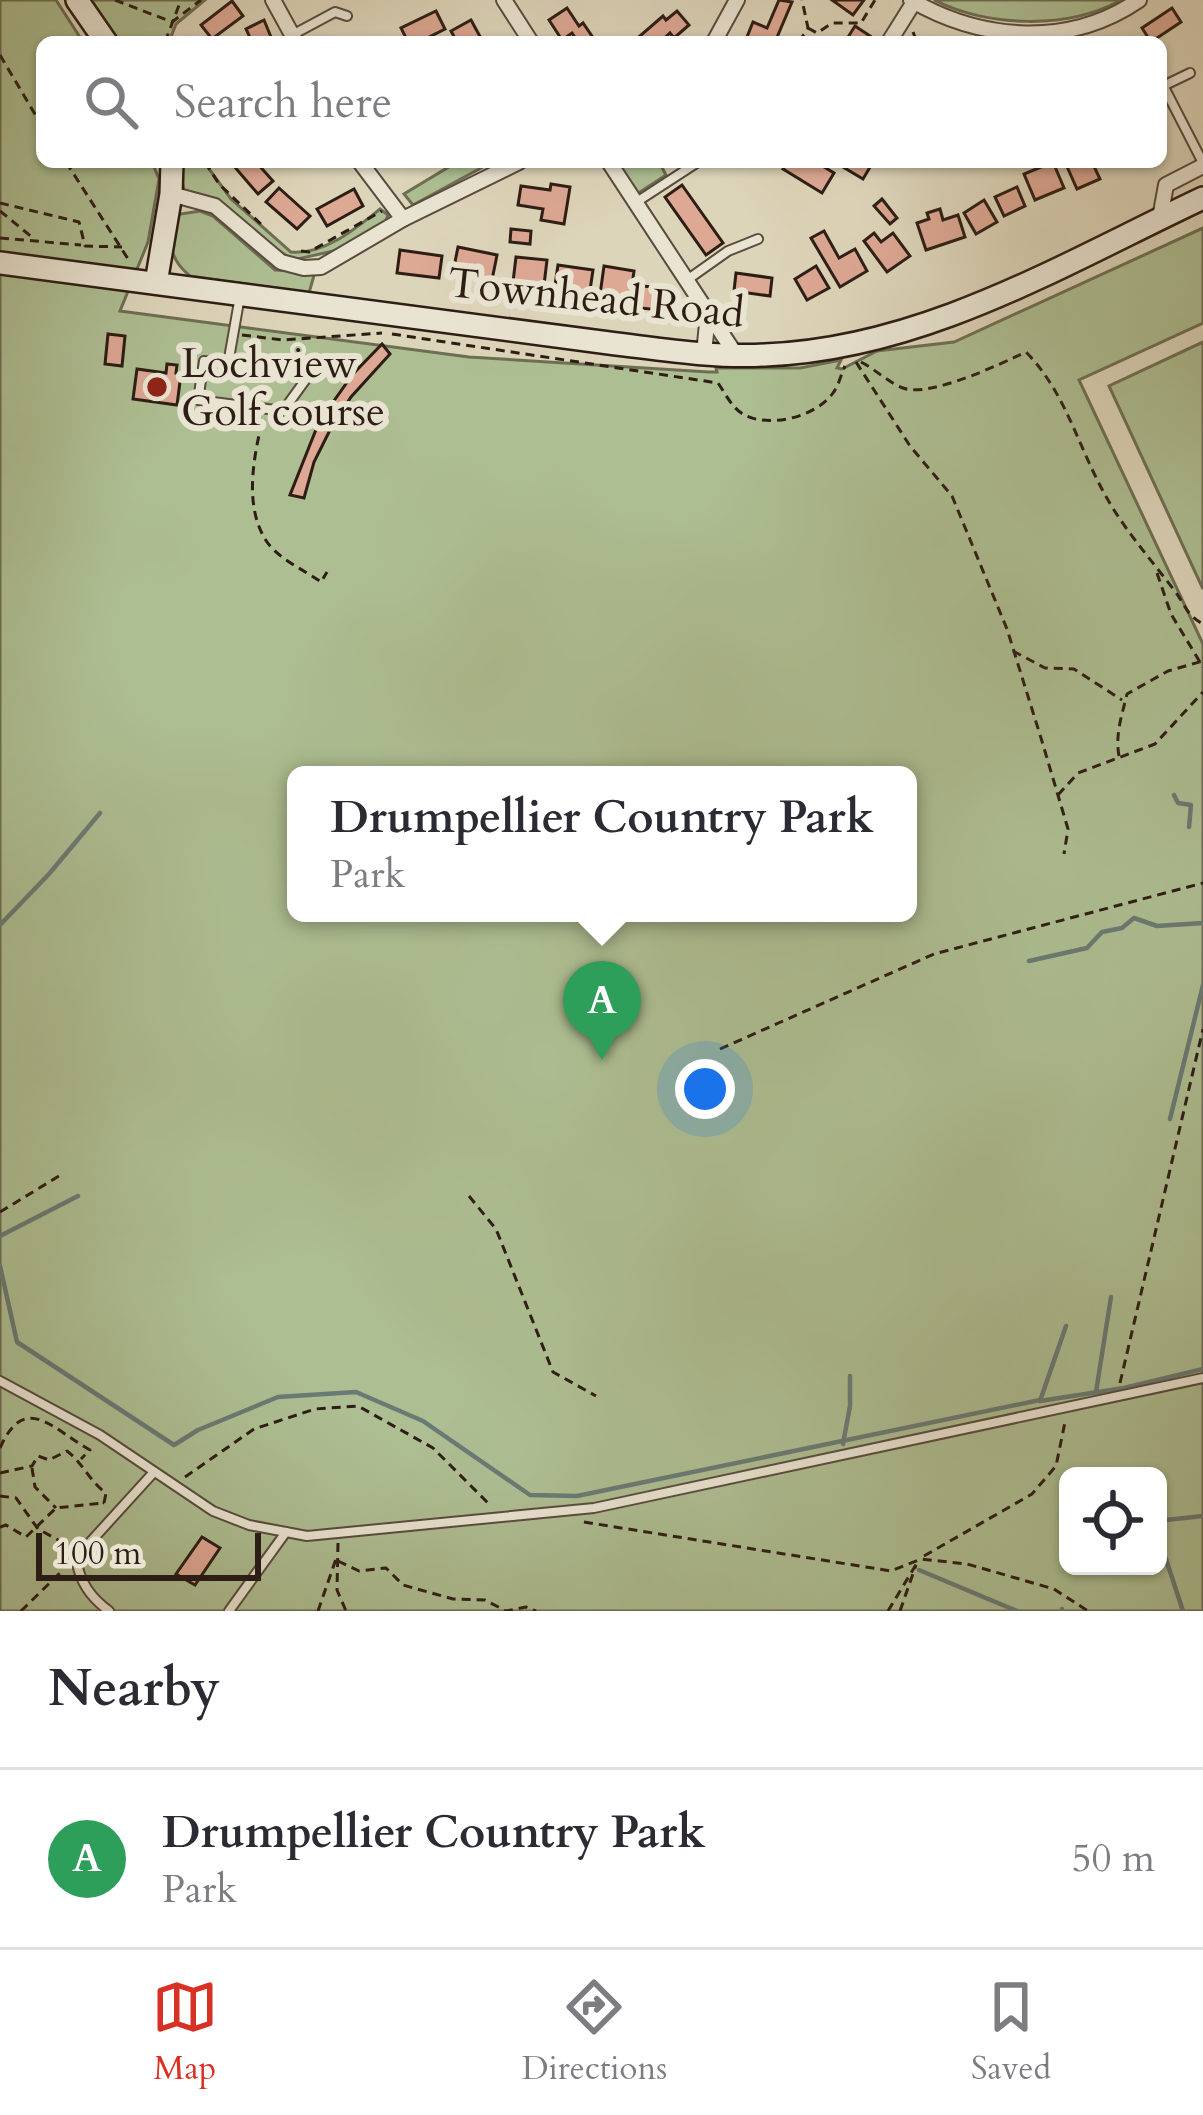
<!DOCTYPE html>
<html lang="en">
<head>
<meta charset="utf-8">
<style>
	body { margin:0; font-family:Cardo,serif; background:#f7f7f7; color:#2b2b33 }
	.controls { position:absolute; right:36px; bottom:36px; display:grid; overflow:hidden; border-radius:18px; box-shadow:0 3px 9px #0004 }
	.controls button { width:108px; height:108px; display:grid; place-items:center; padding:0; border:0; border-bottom:3px solid #e1e1e2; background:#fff; color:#2b2b33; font:60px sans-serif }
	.scale { position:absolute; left:36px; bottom:30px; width:225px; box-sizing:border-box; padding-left:12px; border:6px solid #2d1d14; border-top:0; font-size:33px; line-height:42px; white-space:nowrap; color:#2d1d14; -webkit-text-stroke:9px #e9e4d2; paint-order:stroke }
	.you { position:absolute; left:705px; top:1089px; width:42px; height:42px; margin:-30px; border:9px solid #fff; border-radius:50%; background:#1a73e8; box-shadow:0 0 0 18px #1a73e833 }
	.badge { display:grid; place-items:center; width:78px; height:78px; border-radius:50%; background:#d93025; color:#fff; font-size:39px; font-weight:700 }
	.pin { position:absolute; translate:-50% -99px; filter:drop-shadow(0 3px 6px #0008) }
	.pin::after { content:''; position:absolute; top:63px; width:42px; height:36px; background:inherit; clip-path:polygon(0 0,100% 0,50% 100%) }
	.popup { position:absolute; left:287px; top:766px; width:630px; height:156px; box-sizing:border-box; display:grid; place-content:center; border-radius:18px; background:#fff; filter:drop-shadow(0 3px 9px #0005); font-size:39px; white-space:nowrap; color:#7c7c81 }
	.popup b { font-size:45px; color:#2b2b33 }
	.popup::after { content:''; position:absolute; left:50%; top:100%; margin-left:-24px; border:24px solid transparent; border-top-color:#fff }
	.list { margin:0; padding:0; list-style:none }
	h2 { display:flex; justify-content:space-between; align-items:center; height:156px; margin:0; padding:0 48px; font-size:51px }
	h2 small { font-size:39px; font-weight:400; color:#7c7c81 }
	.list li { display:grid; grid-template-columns:78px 1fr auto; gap:36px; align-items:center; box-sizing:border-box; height:180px; padding:0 48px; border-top:3px solid #e1e1e2 }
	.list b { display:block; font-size:45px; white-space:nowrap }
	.list p { margin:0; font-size:39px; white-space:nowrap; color:#7c7c81 }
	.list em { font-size:39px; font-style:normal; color:#7c7c81 }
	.icon { flex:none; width:66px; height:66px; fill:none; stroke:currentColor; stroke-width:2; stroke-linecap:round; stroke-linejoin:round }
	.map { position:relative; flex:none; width:1203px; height:1611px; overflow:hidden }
	.search { position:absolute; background:#fff; box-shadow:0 3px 9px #0004; left:36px; right:36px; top:36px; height:132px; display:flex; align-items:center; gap:30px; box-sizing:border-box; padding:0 42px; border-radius:18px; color:#7c7c81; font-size:45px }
	.sheet { height:336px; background:#fff }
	nav { display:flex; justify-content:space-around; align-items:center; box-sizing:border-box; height:168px; border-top:3px solid #e1e1e2; background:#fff; font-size:33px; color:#7c7c81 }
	nav a { display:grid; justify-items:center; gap:6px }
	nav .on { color:#d93025 }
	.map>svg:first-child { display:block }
	.green { fill:#adbe92; stroke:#6d6e53; stroke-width:3; fill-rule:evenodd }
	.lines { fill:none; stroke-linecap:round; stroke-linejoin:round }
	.stream { stroke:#6a7a74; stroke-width:4.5 }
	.building { fill:#dda894; stroke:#2d1d14; stroke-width:3 }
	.lane-casing { stroke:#594b3e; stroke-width:12 }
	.street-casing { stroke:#594b3e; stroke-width:18 }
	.secondary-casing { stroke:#2d1d14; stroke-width:26 }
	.path { stroke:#2d1d14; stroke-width:3; stroke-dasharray:9 6; stroke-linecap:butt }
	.lane { stroke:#e9e4d2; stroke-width:8 }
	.street { stroke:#e9e4d2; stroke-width:14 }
	.secondary { stroke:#e9e4d2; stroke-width:21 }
	.poi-dot { fill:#8f2418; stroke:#e9e4d2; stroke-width:4.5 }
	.labels { text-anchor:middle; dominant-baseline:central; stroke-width:12; stroke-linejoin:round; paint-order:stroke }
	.street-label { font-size:42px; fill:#2d1d14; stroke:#e9e4d2 }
	.poi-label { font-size:42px; fill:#2d1d14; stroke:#e9e4d2; text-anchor:start }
</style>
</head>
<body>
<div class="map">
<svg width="1203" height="1611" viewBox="0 0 1203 1611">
	<rect width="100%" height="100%" fill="#ddd5ba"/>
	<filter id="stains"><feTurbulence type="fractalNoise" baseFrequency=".00167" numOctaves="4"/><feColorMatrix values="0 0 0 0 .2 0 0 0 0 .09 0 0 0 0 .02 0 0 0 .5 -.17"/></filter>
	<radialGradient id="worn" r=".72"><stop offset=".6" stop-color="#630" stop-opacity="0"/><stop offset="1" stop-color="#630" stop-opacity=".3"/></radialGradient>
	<!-- green -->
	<g class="green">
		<path d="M0 0H56L83 42H42V162H152L159 179 148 242 120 311 469 357 709 372H717L716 368H800L841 360 837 368 842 369 877 351 954 342 1203 228V323L1079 380 1203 644V1611H0ZM296 775H908V913H296ZM1068 1476H1158V1566H1068Z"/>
		<polygon points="91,0 205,0 176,24 169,42 120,42"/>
		<path d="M934 0H1121C1068 30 988 27 934 0Z"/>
		<path d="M178 162H204L231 199 291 252C325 255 356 228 380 209L388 215 385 223 338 250 293 260 184 190Z"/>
		<polygon points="457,162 492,162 413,205 404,194"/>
		<polygon points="615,162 659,162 666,175 637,194"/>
		<path d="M200 211 213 216 275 270 315 272 309 293 190 276C167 257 170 243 174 215Z"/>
		<polygon points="1203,342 1203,589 1109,386"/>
	</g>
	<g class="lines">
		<!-- stream -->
		<g class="stream">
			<polyline points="1174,795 1178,803 1191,805 1189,827"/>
			<polyline points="0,925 49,874 100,813"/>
			<polyline points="1029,961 1087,948 1102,932 1122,928 1134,918 1157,926 1203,923"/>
			<polyline points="1170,1119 1203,985"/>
			<polyline points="0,1236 78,1196"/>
			<polyline points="0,1266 17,1342 174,1445 198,1430 278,1397 356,1392 423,1421 530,1495 577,1496 1040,1400"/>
			<polyline points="1066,1326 1040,1401 1124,1388 1203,1369"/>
			<polyline points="1096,1392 1111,1297"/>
			<polyline points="843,1444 850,1406 850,1376"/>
			<polyline points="1158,1529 1166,1520 1203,1516"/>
			<polyline points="1158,1535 1183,1611"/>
			<polyline points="1116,1566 1121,1571 1132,1566"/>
			<polyline points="919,1570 1017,1611"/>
			<polyline points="1062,1609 1062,1611"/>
		</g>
	</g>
	<!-- building -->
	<g class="building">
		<polygon points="779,0 792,2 775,42 745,42 753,22 767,28"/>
		<polygon points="832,0 864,0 853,15"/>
		<polygon points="232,1 243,16 212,39 201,25"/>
		<polygon points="567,8 579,26 583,23 596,42 578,42 572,33 562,40 549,20"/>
		<polygon points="1172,8 1181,22 1151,42 1142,28"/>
		<polygon points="436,11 445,29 419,42 408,42 401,28"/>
		<polygon points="677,11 689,25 674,38 670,33 660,42 633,42 663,16 666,20"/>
		<polygon points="264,20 273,42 252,42 246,29"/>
		<polygon points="471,20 483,42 457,42 451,31"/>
		<polygon points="855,26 870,36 866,42 845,42"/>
		<polygon points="237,162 256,162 273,181 258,194 233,165"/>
		<polygon points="787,162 816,162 834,173 822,193 783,169"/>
		<polygon points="846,162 873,162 863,179 843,167"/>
		<polygon points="1053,162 1064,188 1035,200 1024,174"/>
		<polygon points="1065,162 1092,162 1100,179 1077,189"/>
		<polygon points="551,184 570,187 564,224 541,220 543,209 518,205 521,186 550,190"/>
		<polygon points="682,185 723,243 706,255 665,197"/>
		<polygon points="1017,187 1025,206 1004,216 995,197"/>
		<polygon points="279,188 310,216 297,229 266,202"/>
		<polygon points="354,189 363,206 327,226 317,209"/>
		<polygon points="882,199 897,218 890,224 874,206"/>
		<polygon points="984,200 997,222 976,234 964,213"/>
		<polygon points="940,209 943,220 958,215 965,237 926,250 917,223 929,219 927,213"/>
		<polygon points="511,229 531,231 530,244 510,242"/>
		<polygon points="824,231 839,258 855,249 867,271 840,287 811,238"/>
		<polygon points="874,233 881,242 893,233 910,256 887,272 864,241"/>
		<polygon points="458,247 497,255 492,280 453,272"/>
		<polygon points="400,250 442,256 439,278 397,273"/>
		<polygon points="516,257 547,260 544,285 513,282"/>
		<polygon points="558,265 593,270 589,297 554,292"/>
		<polygon points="604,266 634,271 629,306 599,302"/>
		<polygon points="816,266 829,288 807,300 795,279"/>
		<polygon points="736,273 772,278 770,296 734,291"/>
		<polygon points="643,286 672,289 670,311 640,308"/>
		<polygon points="108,334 125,336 122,366 105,364"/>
		<polygon points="382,344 390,354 351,397 331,428 314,462 304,498 290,495 319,422 353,374"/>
		<polygon points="167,364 177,365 176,373 181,374 177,405 133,399 137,369 166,373"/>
		<polygon points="202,1537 220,1548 195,1585 176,1574"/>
	</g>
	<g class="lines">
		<defs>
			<g id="lane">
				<polyline points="294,34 335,12 347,16"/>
				<polyline points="1161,87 1190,73"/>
				<polyline points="1164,87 1203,163"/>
				<polyline points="635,203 698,162"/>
				<polyline points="687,280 728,251 758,239"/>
				<polyline points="228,364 204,361 198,400 283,411 309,375 228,364 240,296"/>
				<polyline points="0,1381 100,1435 213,1511 249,1525 307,1536 594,1508 1203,1378"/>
				<path d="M76 1559C80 1582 90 1597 109 1611"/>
				<polyline points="73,1561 154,1472"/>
				<polyline points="229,1611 286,1532"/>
			</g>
			<g id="street">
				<polyline points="273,0 296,42"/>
				<polyline points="504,0 531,42"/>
				<path d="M911 0C982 41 1069 48 1139 0"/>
				<polyline points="714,42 737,0"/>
				<polyline points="889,42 914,2"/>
				<polyline points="360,162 403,219"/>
				<polyline points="609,162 708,313 704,354"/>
				<polyline points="171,194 215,206 281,262 304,268 321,267 403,219 519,162"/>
				<polyline points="1160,218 1166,185 1203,166"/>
				<polyline points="709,314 736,355"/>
			</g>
			<g id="secondary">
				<polyline points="77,0 106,42"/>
				<path d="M0 263 609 343C660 349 713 358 765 355 924 349 1063 264 1203 198"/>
				<polyline points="156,283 171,194 172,162"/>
			</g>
		</defs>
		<!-- lane casing -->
		<use href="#lane" class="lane-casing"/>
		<!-- street casing -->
		<use href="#street" class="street-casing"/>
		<!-- secondary casing -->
		<use href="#secondary" class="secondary-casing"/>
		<!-- path -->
		<g class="path">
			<polyline points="115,0 172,22 201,0"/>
			<polyline points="808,28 817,33 832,23 861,23 875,0"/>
			<polyline points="913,32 917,42"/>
			<polyline points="165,42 181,0"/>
			<polyline points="799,42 808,28 802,0"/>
			<polyline points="0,55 42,126"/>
			<polyline points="66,162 130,262"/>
			<polyline points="205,162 219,184 264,227"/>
			<polyline points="0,203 79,222 85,246 122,247"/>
			<polyline points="0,211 33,238"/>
			<polyline points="0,238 81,245"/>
			<polyline points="301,251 309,252 382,211"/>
			<path d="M392 334 718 383C725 393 732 408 743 414 768 429 816 417 833 393 839 385 841 374 845 366"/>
			<polyline points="242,335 283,340 382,333"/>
			<polyline points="856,362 910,446 952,496 964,525 1007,629 1041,738 1068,829 1064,854"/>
			<path d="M861 362C875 369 889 383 903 388 930 398 1000 364 1026 352 1065 392 1077 443 1103 491 1122 527 1149 557 1174 590 1185 604 1186 615 1203 624"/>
			<path d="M262 422C253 460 244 508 267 542 279 559 304 570 321 582L327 572"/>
			<polyline points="1157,573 1171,614 1203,667"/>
			<polyline points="1013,651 1045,668 1074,669 1122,700"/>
			<path d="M1119 756C1115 734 1122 715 1127 694L1168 671 1203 661"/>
			<polyline points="1058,795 1078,773 1155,744 1203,692"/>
			<polyline points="720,1049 934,954 1203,883"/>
			<polyline points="469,1196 496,1229 553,1372 596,1396"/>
			<polyline points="0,1212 59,1176"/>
			<polyline points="1120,1383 1203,1029"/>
			<path d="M0 1448C25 1392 51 1428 90 1450L81 1459"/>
			<polyline points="32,1468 35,1487 56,1508"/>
			<path d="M0 1473 32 1466 38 1456 49 1460 67 1451C83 1463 89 1481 106 1493L104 1503H110"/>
			<polyline points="185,1477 254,1429 315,1409 358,1406 433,1448 489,1504"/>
			<polyline points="0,1496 16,1498 38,1529 60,1541 66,1549"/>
			<polyline points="584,1522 891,1571 921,1559 967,1564 1054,1589 1088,1611"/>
			<polyline points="0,1527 6,1525 26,1537 56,1508 102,1503"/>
			<polyline points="338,1543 337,1590 346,1611"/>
			<polyline points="924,1556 1032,1494 1056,1466 1065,1422"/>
			<polyline points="338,1561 359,1571 386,1568 403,1585 453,1599 485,1600 506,1611 526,1607 536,1611"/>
			<polyline points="21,1611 63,1570"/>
			<polyline points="318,1611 337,1556"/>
			<polyline points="888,1611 917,1563"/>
			<polyline points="900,1611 916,1565"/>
		</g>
		<!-- lane -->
		<use href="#lane" class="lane"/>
		<!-- street -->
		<use href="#street" class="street"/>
		<!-- secondary -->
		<use href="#secondary" class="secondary"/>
	</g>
	<!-- markers -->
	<circle class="poi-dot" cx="157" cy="387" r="12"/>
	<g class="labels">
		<!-- street labels -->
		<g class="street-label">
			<text transform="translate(596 298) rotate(6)">Townhead Road</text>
		</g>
		<!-- poi labels -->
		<g class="poi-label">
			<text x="181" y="363">Lochview<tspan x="181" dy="48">Golf course</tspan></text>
		</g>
	</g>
	<rect width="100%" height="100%" filter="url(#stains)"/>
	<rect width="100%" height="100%" fill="url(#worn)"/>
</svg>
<div class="controls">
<button><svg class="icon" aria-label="locate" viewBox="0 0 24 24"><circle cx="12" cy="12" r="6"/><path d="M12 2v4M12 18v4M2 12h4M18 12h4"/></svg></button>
</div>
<div class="scale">100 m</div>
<div class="you"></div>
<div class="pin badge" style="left:602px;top:1060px;background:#2e9e5b">A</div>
<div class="popup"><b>Drumpellier Country Park</b>Park</div>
<div class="search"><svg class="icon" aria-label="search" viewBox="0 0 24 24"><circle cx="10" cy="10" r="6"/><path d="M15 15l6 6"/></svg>Search here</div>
</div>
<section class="sheet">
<h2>Nearby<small></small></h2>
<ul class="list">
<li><span class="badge" style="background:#2e9e5b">A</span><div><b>Drumpellier Country Park</b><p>Park</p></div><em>50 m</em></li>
</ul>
</section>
<nav>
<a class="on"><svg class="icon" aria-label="map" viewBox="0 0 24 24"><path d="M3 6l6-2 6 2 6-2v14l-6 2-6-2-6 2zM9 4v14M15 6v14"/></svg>Map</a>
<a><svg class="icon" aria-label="directions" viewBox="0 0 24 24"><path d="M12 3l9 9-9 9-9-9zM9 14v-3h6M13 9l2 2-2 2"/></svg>Directions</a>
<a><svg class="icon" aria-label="saved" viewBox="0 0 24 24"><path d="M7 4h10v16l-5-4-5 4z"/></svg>Saved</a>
</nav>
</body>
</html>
